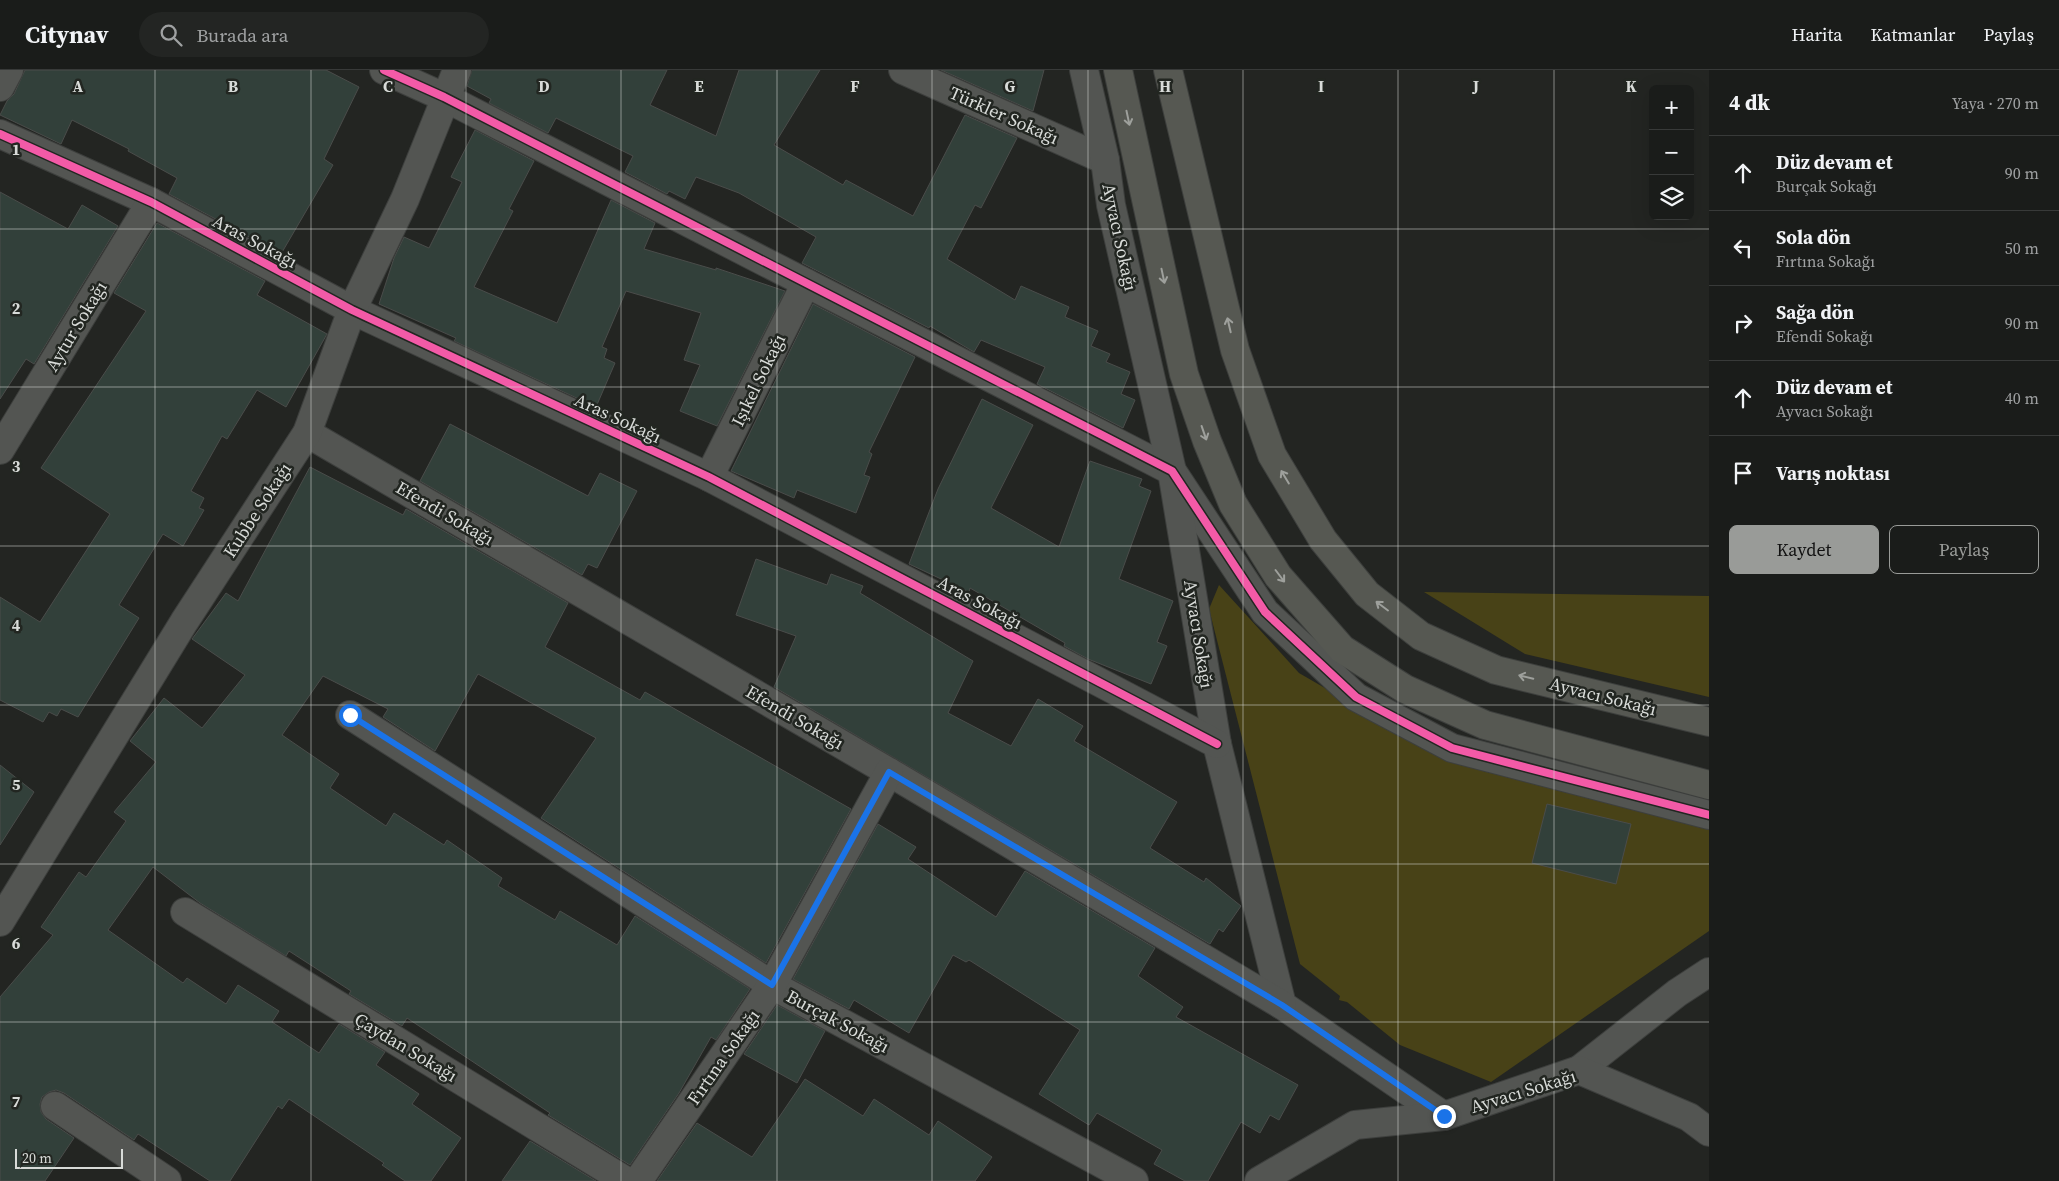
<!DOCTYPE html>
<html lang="tr">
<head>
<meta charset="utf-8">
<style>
	body { margin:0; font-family:"Source Serif 4",serif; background:#232523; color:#f1f3f6 }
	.controls { position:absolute; right:15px; top:15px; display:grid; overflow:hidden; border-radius:8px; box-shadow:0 5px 20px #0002 }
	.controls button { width:45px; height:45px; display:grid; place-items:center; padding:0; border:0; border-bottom:1px solid #383a39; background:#1a1c1a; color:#f1f3f6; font:25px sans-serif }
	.scale { position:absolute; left:15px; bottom:12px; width:108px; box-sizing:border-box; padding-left:5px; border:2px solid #d8dbd8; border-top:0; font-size:14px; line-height:18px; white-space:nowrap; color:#d8dbd8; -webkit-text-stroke:4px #222621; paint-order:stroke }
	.stop { position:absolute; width:15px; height:15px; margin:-11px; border:4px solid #1a73e8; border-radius:50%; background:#fff }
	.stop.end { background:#1a73e8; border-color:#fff; box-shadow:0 1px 5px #0008 }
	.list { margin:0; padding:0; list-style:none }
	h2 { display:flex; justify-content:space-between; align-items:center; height:65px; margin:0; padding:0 20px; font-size:21px }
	h2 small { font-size:16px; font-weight:400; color:#9fa1a2 }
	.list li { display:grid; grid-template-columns:32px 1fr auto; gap:15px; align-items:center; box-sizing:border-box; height:75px; padding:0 20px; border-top:1px solid #383a39 }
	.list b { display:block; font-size:19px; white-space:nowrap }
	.list p { margin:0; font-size:16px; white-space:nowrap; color:#9fa1a2 }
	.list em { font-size:16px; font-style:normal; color:#9fa1a2 }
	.actions { display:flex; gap:10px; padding:15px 20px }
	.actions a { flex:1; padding:11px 0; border:1px solid #999b98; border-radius:8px; text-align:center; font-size:18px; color:#999b98 }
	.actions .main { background:#999b98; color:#111 }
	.icon { flex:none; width:28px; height:28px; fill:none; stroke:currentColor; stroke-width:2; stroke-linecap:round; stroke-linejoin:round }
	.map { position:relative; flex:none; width:1709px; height:1111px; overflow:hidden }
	header { display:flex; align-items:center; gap:30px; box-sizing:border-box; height:70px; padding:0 25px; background:#1a1c1a; border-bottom:1px solid #383a39 }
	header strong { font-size:24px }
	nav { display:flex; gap:28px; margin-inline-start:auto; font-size:18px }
	.search { width:350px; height:45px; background:#232523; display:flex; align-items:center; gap:12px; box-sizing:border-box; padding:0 18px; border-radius:28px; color:#9fa1a2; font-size:19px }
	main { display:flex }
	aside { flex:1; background:#1a1c1a }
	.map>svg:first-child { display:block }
	.green { fill:#484217 }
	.building { fill:#32403a; stroke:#4a4c4a }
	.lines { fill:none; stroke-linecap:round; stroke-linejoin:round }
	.street-casing { stroke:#3d3f3d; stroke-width:30 }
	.secondary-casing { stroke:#3d3f3d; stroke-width:30 }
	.street { stroke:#535552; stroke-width:28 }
	.secondary { stroke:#565852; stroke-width:28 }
	.cycleway-casing { stroke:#222621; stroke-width:11 }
	.cycleway { stroke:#f35aa7; stroke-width:8 }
	.oneway { stroke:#9ea09c }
	.route { stroke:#1a73e8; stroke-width:6 }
	.grid { fill:none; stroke:#d8dbd8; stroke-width:1; stroke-opacity:0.55 }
	.labels { text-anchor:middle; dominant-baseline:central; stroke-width:5; stroke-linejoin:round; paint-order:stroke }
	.street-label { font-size:18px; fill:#d8dbd8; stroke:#222621 }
	.grid-label { font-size:16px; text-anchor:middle; font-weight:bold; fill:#d8dbd8; stroke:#222621; stroke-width:5; stroke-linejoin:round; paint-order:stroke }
</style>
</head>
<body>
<header>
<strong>Citynav</strong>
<div class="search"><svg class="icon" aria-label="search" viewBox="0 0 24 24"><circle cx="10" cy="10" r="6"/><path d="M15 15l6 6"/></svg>Burada ara</div>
<nav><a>Harita</a><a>Katmanlar</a><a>Paylaş</a></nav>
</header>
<main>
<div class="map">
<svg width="1709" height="1111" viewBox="0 0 1709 1111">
	<rect width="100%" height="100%" fill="#232522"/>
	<!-- green -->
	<g class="green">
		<polygon points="1219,515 1299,603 1449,690 1709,749 1709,861 1491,1012 1400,975 1347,932 1339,930 1340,926 1300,894 1209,539"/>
		<polygon points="1424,522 1709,526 1709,627 1525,584"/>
	</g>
	<!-- building -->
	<g class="building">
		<polygon points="25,0 326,0 359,17 324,89 333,95 281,184 169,124 177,108 128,81 129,79 72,50 61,74 0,45 7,31 14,24"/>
		<polygon points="472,0 667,0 650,35 716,66 739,0 820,0 774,75 843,115 846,110 913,146 965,45 1017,68 981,138 975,135 947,189 1015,230 1021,216 1069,237 1065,247 1098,261 1091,276 1110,284 1106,292 1130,302 1121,324 1135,330 1123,358 1037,314 1045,297 981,270 974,282 930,256 929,258 802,193 816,167 739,123 696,107 685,129 669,121 667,124 625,102 633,86 556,48 548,63 489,33 491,29 467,16"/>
		<polygon points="941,0 1044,0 1033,41"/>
		<polygon points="475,60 534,91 509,139 513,141 474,217 557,253 611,130 655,153 644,179 716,200 716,198 785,221 717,356 680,341 700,295 684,290 701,243 626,221 602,277 607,279 604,288 615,293 596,337 454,271 456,268 379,234 394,188 404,167 429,178 462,112 451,107"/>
		<polygon points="0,122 68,159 82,135 118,156 34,294 26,289 0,329"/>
		<polygon points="157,153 265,211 257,225 327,264 286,337 257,320 227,369 222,366 191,421 204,428 199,438 204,440 183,476 163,464 119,535 139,548 78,647 61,639 57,646 49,642 43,652 0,630 0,527 40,552 110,444 41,398 146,241 114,223"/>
		<polygon points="813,234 915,287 869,382 872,384 864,405 870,407 856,443 797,420 794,428 731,401"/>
		<polygon points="982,329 1033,355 991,438 1059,477 1090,391 1142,409 1139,416 1151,421 1119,509 1173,531 1157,572 1167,576 1151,614 1088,589 1064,576 1065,573 970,518 969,522 909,494 938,419"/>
		<polygon points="450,354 588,426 600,403 637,421 597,498 588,494 582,505 420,411"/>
		<polygon points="310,397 403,445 406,439 568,533 545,577 640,630 645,622 851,739 766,893 541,748 596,668 478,604 435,681 383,647 388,639 323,606 282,665 339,704 330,718 386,756 394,743 444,775 447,770 502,808 498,816 555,850 560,841 617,875 635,846 750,919 716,970 711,967 679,1023 630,1095 548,1045 550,1043 407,948 402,956 349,924 351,921 289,881 286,886 200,833 153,797 108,860 183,913 187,908 226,934 238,915 279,941 272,952 319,983 339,954 385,982 376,995 419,1024 412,1034 461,1068 431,1111 405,1111 382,1095 384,1093 289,1029 282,1039 278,1036 230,1111 210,1111 138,1064 134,1070 64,1023 56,1020 49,1022 42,1027 40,1034 41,1042 46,1049 74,1068 45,1111 0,1111 0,927 53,865 41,857 79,802 86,807 126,751 114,742 156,692 130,671 164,628 202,658 245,605 192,569 226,523 238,531"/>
		<polygon points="756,489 827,515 831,504 863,516 860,523 973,591 948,643 1011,676 1038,629 1083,656 1074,671 1177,732 1150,778 1204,812 1206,808 1241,836 1223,862 1219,859 1210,874 774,617 796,566 736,545"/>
		<polygon points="0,695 34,722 0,775"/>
		<polygon points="1547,734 1631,754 1616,814 1532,793"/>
		<polygon points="878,754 916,777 908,789 996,847 1025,801 1155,878 1138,906 1183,937 1176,947 1298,1015 1279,1050 1270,1045 1260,1063 1241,1052 1208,1111 1185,1111 1154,1094 1162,1080 1097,1043 1089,1055 1039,1024 1080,960 969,890 966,892 953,885 909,963 854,930 849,939 793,909"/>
		<polygon points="777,935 825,961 797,1013 744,984"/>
		<polygon points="805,1009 863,1046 874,1029 929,1065 938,1051 992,1087 975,1111 657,1111 697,1053 752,1087"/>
		<polygon points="530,1071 596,1111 502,1111"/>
	</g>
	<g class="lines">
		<defs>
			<g id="street">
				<polyline points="384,0 444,27 1172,401 1265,542 1356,627 1452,678 1709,745"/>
				<polyline points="903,0 1105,90"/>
				<polyline points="1084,0 1105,90 1111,135 1172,401 1217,674 1282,935 1444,1046"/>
				<polyline points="0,17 9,0"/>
				<polyline points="0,64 151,132 352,240 709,407 1217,674"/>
				<polyline points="307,363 889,702 1282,935"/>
				<polyline points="0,380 151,132"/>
				<polyline points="709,407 806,213"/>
				<polyline points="350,645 772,915 1134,1111"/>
				<polyline points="185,842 626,1111"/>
				<polyline points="0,852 184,552 307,363 352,240 405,129 457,0"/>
				<polyline points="1579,1000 1677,923 1709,902"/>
				<polyline points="55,1036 167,1111"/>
				<polyline points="638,1111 772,915 889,702"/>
				<polyline points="1259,1111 1355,1055 1444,1046 1579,1000 1689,1047 1709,1062"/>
			</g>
			<g id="secondary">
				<polyline points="1118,0 1184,304 1207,371 1233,434 1278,506 1342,579 1405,619 1485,655 1709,715"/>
				<polyline points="1168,0 1235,280 1272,385 1323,470 1367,524 1421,566 1496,600 1709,652"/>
			</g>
		</defs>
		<!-- street casing -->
		<use href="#street" class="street-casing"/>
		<!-- secondary casing -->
		<use href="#secondary" class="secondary-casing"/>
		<!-- street -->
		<use href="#street" class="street"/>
		<!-- secondary -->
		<use href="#secondary" class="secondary"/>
		<defs>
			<g id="cycleway">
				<polyline points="384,0 444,27 1172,401 1265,542 1356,627 1452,678 1709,745"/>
				<polyline points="0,64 151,132 352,240 709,407 1217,674"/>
			</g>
		</defs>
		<!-- cycleway casing -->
		<use href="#cycleway" class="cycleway-casing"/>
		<!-- cycleway -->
		<use href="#cycleway" class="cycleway"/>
	</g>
	<!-- one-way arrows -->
	<defs><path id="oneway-shaft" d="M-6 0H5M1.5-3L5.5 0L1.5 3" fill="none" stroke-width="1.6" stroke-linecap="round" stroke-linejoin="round" transform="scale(1.25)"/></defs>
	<g class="oneway">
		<use href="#oneway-shaft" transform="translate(1128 48) rotate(78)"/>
		<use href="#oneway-shaft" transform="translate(1163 206) rotate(78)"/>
		<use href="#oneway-shaft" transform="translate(1229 255) rotate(-103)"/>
		<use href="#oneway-shaft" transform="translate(1204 363) rotate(71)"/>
		<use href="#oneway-shaft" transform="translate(1285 407) rotate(-121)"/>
		<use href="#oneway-shaft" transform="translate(1280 506) rotate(53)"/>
		<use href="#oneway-shaft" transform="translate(1382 536) rotate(-143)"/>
		<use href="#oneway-shaft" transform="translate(1526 607) rotate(-166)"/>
	</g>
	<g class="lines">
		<!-- route -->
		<polyline class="route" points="350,645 772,915 889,702 1282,935 1444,1046"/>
	</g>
	<!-- grid -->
	<path class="grid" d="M155 0V1111M311 0V1111M466 0V1111M621 0V1111M777 0V1111M932 0V1111M1088 0V1111M1243 0V1111M1398 0V1111M1554 0V1111M0 159H1709M0 317H1709M0 476H1709M0 635H1709M0 794H1709M0 952H1709"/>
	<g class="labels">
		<!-- street labels -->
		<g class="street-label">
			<text transform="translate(1004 45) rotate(24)">Türkler Sokağı</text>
			<text transform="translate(1120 167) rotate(78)">Ayvacı Sokağı</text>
			<text transform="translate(255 171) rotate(28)">Aras Sokağı</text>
			<text transform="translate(76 256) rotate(-59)">Aytur Sokağı</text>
			<text transform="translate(758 310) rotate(-64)">Işıkel Sokağı</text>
			<text transform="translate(618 348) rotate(25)">Aras Sokağı</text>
			<text transform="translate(257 440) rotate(-57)">Kubbe Sokağı</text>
			<text transform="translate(445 443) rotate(30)">Efendi Sokağı</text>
			<text transform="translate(980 532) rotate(28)">Aras Sokağı</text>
			<text transform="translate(1199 564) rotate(81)">Ayvacı Sokağı</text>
			<text transform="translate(1603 626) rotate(14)">Ayvacı Sokağı</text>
			<text transform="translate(795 647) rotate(30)">Efendi Sokağı</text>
			<text transform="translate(838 951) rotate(28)">Burçak Sokağı</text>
			<text transform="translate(406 977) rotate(31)">Çaydan Sokağı</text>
			<text transform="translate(723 987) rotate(-55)">Fırtına Sokağı</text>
			<text transform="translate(1523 1021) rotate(-17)">Ayvacı Sokağı</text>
		</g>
	</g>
	<g class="grid-label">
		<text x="78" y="22">A</text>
		<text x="233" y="22">B</text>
		<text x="388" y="22">C</text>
		<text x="544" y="22">D</text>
		<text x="699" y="22">E</text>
		<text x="855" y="22">F</text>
		<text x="1010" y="22">G</text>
		<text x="1165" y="22">H</text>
		<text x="1321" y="22">I</text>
		<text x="1476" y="22">J</text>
		<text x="1631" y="22">K</text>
		<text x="16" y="85">1</text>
		<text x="16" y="244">2</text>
		<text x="16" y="402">3</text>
		<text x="16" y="561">4</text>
		<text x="16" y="720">5</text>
		<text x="16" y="879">6</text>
		<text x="16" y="1037">7</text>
	</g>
</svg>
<div class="controls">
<button>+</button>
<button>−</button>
<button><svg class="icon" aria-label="layers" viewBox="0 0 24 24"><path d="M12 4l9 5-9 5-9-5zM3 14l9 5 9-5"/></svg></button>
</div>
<div class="scale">20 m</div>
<div class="stop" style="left:350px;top:645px"></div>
<div class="stop end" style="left:1444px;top:1046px"></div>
</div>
<aside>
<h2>4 dk<small>Yaya · 270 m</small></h2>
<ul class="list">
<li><svg class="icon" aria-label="ahead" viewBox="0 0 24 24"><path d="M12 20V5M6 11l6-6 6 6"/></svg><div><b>Düz devam et</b><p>Burçak Sokağı</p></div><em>90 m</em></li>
<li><svg class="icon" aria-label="left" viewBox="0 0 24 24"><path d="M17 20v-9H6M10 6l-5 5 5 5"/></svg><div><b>Sola dön</b><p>Fırtına Sokağı</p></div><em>50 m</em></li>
<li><svg class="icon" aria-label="right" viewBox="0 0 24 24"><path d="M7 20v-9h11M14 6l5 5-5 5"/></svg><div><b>Sağa dön</b><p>Efendi Sokağı</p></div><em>90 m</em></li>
<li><svg class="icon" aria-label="ahead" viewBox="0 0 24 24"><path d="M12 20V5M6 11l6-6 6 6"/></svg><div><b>Düz devam et</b><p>Ayvacı Sokağı</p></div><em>40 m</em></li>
<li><svg class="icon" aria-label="arrive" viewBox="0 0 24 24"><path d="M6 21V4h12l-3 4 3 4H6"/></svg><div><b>Varış noktası</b></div></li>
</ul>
<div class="actions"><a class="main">Kaydet</a><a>Paylaş</a></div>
</aside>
</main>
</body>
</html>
